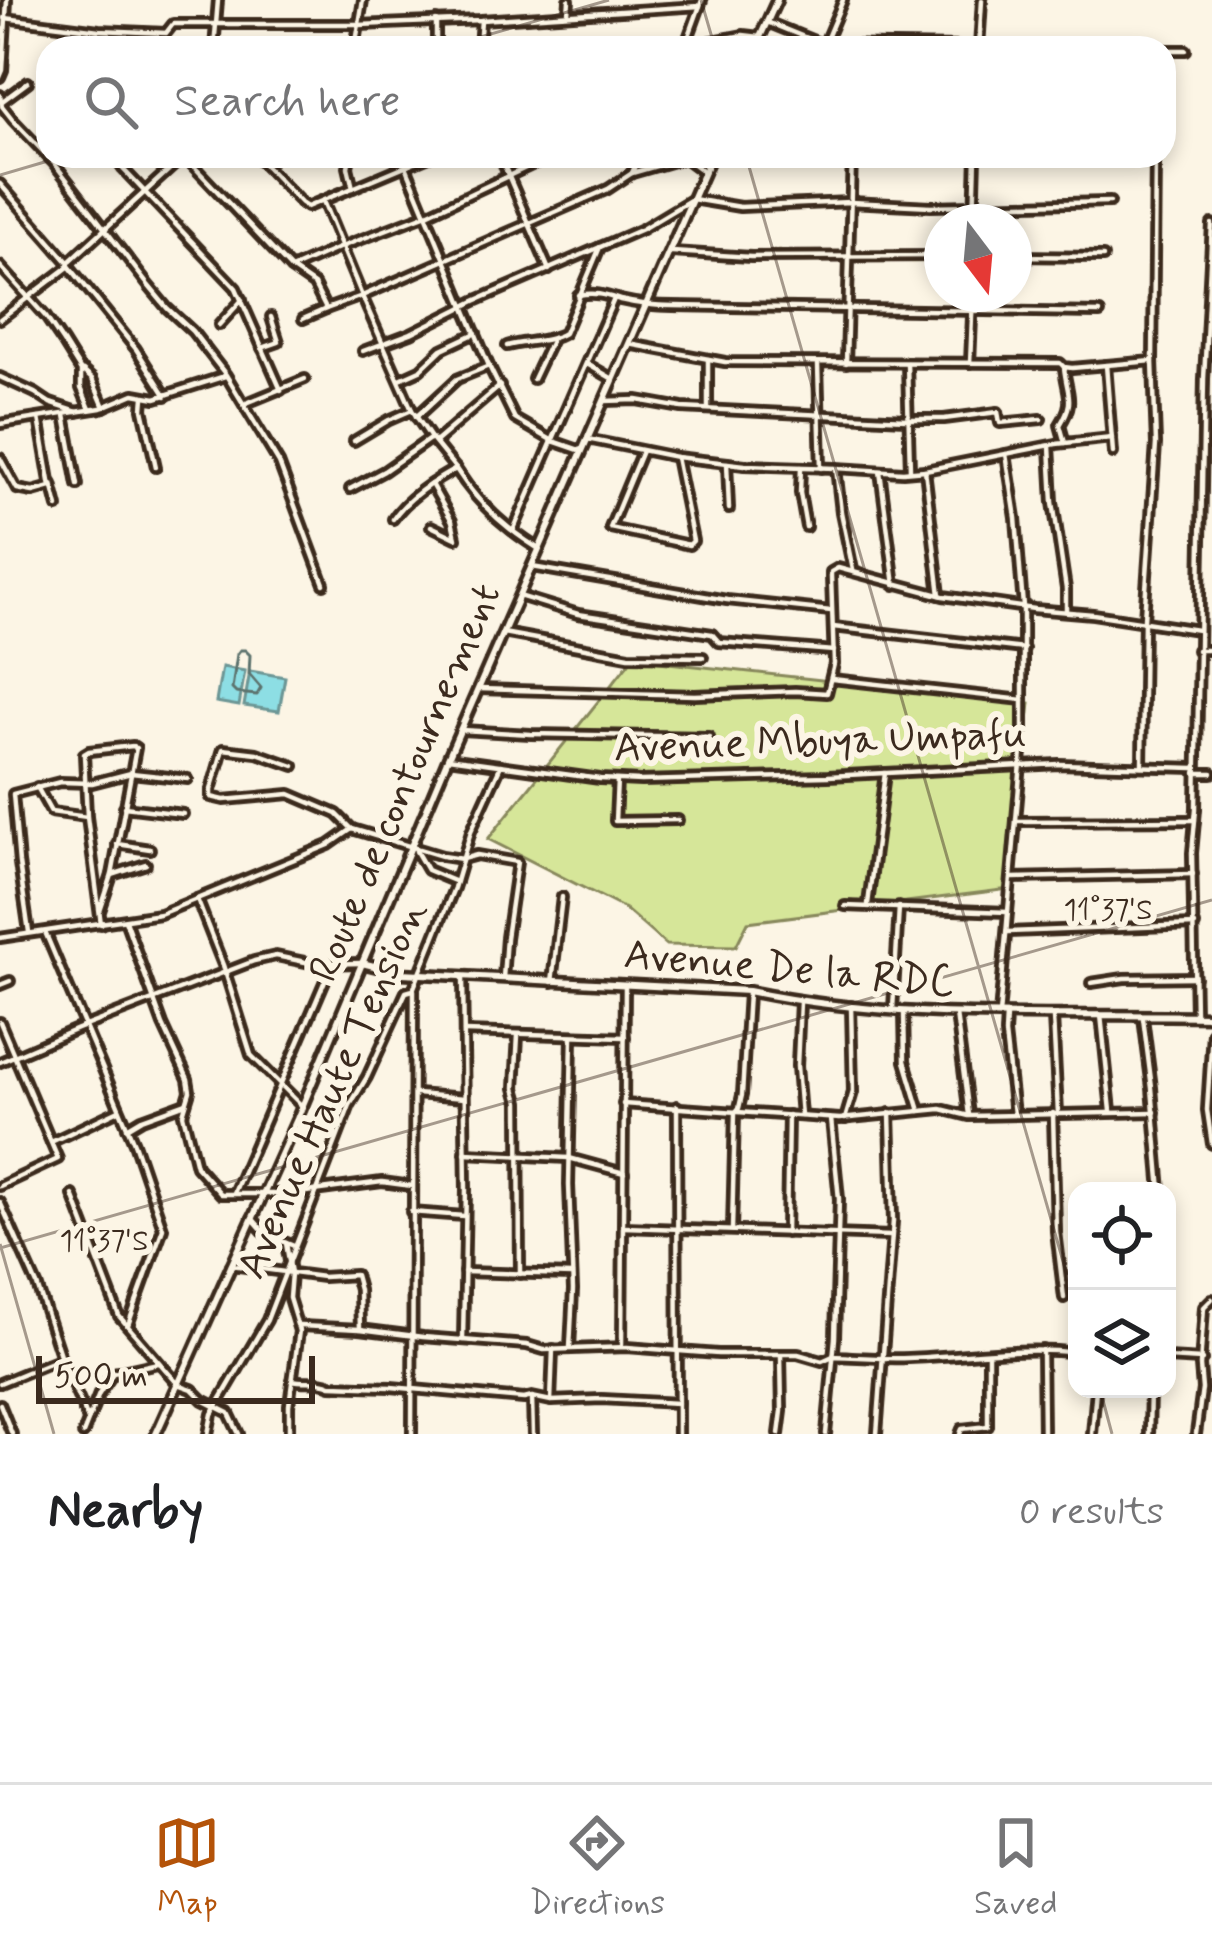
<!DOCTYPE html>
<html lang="en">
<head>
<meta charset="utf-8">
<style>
	body { margin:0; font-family:Mynerve,sans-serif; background:#f2f2f2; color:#202124 }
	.controls { position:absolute; right:36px; bottom:36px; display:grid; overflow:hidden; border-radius:24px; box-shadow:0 6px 18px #0003 }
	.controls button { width:108px; height:108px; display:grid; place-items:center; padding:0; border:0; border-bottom:3px solid #e0e0e0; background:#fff; color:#202124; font:60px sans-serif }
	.compass { position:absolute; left:924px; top:204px; width:108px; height:108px; border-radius:50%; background:#fff; box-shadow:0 6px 18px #0003; rotate:164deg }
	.scale { position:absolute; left:36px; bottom:30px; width:279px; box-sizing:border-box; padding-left:12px; border:6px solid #3b2a1e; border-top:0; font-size:33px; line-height:42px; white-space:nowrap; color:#3b2a1e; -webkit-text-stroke:9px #fcf5e5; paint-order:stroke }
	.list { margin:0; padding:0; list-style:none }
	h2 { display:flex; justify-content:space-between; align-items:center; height:156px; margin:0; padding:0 48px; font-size:51px }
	h2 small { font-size:39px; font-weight:400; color:#757577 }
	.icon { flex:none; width:66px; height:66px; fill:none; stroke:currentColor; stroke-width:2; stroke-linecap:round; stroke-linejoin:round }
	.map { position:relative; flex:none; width:1212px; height:1434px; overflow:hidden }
	.search { position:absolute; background:#fff; box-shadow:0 6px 18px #0003; left:36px; right:36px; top:36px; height:132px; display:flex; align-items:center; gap:30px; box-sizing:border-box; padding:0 42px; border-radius:36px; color:#757577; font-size:45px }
	.sheet { height:348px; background:#fff }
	nav { display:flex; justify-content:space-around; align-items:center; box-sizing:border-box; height:168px; border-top:3px solid #e0e0e0; background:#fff; font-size:33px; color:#757577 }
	nav a { display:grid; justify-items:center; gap:6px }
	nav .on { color:#b45309 }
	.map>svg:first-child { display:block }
	.green { fill:#d6e699; stroke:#88885c; stroke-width:3 }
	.water { fill:#8ddee4; stroke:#6c9695; stroke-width:3 }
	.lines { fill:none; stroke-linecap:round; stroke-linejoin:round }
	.shore { stroke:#5c726d; stroke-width:3 }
	.minor-casing { stroke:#3b2a1e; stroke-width:14 }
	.tertiary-casing { stroke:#3b2a1e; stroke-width:15 }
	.minor { stroke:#fcf5e5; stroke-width:4.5 }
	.tertiary { stroke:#fcf5e5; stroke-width:6 }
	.ticks { fill:none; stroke:#3b2a1e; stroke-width:3; stroke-opacity:0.45 }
	.labels { text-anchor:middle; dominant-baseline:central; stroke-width:12; stroke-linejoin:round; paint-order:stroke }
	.street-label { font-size:42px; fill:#3b2a1e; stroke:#fcf5e5 }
	.ticks-label { font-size:30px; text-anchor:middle; fill:#3b2a1e; stroke:#fcf5e5; stroke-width:12; stroke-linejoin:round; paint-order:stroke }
</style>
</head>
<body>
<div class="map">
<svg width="1212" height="1434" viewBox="0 0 1212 1434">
	<rect width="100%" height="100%" fill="#fcf5e5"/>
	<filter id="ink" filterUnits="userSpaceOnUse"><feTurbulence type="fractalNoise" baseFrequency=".00833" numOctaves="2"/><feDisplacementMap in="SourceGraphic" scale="24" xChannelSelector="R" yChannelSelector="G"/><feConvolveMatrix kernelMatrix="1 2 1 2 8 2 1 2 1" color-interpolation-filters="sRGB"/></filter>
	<g filter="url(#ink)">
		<!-- green -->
		<polygon class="green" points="632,659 1030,703 1010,889 748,922 736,946 666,945 625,909 488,839"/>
		<!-- water -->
		<g class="water">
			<polygon points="222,667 245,671 239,706 216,702"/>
			<polygon points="250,671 285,677 279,711 244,706"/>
		</g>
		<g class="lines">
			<!-- shore -->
			<polygon class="shore" points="240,650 245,650 250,655 249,674 261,688 257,695 236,693 232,689 237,654"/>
			<defs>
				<g id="minor">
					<polyline points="568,13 569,0"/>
					<polyline points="5,18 99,30 166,33 173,24 359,24"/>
					<polyline points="767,22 824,45 1031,48"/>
					<polyline points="359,25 481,20 700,6"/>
					<polyline points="686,44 702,0"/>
					<polyline points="824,45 843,0"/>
					<polyline points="214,48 218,0"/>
					<polyline points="355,48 363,0"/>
					<polyline points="436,48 436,21"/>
					<polyline points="479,48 481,20"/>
					<polyline points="676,48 743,35 760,37"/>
					<polyline points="979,48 982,0"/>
					<polyline points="1164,50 1186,50"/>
					<polyline points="0,77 3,70 7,0"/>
					<polyline points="0,95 2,106 13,120 54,163 148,285 167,308 192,331 226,375 279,463 324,584"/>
					<polyline points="1,102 28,82"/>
					<polyline points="114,156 123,169 236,288 281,390"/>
					<polyline points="184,156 291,269 314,285 326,309 362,296 412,410 431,438"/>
					<polyline points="256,156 301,203 307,207 429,156"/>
					<polyline points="350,156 348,167 353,188"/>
					<polyline points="500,156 549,270"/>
					<polyline points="598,156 599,158"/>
					<polyline points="685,158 704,172"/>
					<polyline points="406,166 489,366 515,419 553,441 582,451"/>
					<polyline points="632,173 639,156"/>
					<polyline points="0,184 69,263"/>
					<polyline points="323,201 362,296 608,189 632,173 691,156"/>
					<polyline points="974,222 976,156"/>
					<polyline points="672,252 751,257 942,256"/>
					<polyline points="1014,256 1103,257"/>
					<polyline points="0,266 46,317 63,342 81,371 81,388 90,409"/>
					<polyline points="69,266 136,349 166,396"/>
					<polyline points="291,269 341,247 427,214 551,156"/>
					<path d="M578 295C596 292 604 295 620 300 637 304 655 306 673 306L1100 313"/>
					<polyline points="0,319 67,268 70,261 184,156"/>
					<polyline points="303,319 326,309"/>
					<polyline points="219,325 242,300"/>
					<polyline points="629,344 725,362 1060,363 1064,367 1072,368 1153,361"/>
					<path d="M507 346C524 341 550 342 564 333L600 247"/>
					<polyline points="262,348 279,342 271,317"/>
					<polyline points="363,351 411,333 475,301 642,229 692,199 740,207 850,202 931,206 1110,202"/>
					<polyline points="708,359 708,407"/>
					<polyline points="846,363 852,156"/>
					<polyline points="907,363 910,470"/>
					<polyline points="970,363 973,294"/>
					<polyline points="587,364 613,379"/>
					<polyline points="818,365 821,468"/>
					<polyline points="1106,365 1113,453"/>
					<path d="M1064 367C1067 396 1076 399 1060 425L1065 443"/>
					<polyline points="83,371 92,379 104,407"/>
					<polyline points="0,377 35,393 50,403 77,412"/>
					<polyline points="400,379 420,370 442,349 476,333"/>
					<polyline points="533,379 551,341"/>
					<polyline points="144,397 143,409 156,467"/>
					<polyline points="604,401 637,400 682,408 906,419 944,419 998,412 1000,423 1041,419"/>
					<polyline points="244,404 305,379"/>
					<polyline points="65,415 78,485"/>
					<polyline points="416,417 457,379 489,366"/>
					<polyline points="0,424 101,408 134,394 156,398 225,376"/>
					<polyline points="587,439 676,457 745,465 836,468 841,512 853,570"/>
					<polyline points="354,441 389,420 412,410"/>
					<polyline points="436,441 500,386"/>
					<polyline points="1050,446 1053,502 1066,589 1066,610"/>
					<polyline points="642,451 610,528 689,545 693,541 676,457"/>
					<polyline points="0,458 17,489 33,492 51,487 39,418"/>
					<polyline points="727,463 729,509"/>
					<polyline points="801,467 800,493 806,527"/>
					<polyline points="836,468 903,472 925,470 940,595"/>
					<polyline points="925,470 1056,444 1112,438"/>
					<polyline points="880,471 895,585"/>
					<polyline points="52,484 58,507"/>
					<polyline points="350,489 384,471 431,438 456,469"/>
					<path d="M393 519C406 499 435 480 456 469 476 501 506 529 539 549"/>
					<polyline points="431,526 456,538 452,521 431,484"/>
					<polyline points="513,531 614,299"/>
					<polyline points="532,567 727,600 831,611"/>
					<polyline points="519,596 578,614 712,634 719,642 834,651"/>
					<polyline points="833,627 1024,649"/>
					<polyline points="503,633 629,656 703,657"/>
					<polyline points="1197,650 1212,650"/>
					<polyline points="832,679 1023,700"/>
					<polyline points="478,689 695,695 795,691 827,693 834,664 831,576 831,572 838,568 943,596 1034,609 1093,614 1198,630"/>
					<polyline points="461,730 531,734 709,737"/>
					<polyline points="448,758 600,779 641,781 828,776 1059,764 1195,768"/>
					<polyline points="294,766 257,753 223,749 211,790 211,797 224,800 290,794 337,814 352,829"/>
					<polyline points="1142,766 1144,619 1156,444 1153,361 1155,156"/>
					<polyline points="1196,773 1212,773"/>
					<polyline points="617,780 615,821 678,820"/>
					<polyline points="37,787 51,812 87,817"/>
					<polyline points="124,807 183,814"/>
					<polyline points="1016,821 1195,820"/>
					<polyline points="352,829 442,856 462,859 477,855 517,862 506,938 503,978"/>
					<polyline points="117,844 150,849"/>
					<polyline points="416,851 427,870 456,882"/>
					<polyline points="112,875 146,864"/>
					<polyline points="1013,878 1193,874"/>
					<polyline points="197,899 223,965 251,1055 302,1106"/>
					<polyline points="868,904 885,773"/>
					<polyline points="845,906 1008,912"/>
					<polyline points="100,911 112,875 136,748 133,746 89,751 84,754 87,817 101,924"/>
					<polyline points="125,920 163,1025 188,1079 190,1091 183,1114 196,1166 221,1194 291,1194 382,1182 412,1186"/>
					<polyline points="29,932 19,863 13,794 60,782 92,783 131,773 188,779"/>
					<polyline points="45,932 134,1143 163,1228 128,1325"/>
					<polyline points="1008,932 1195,925"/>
					<polyline points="0,938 160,914 329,845 352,829"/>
					<polyline points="552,982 562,897"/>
					<polyline points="1091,983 1124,978 1195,977"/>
					<polyline points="0,985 10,981"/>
					<polyline points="800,1002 797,1066 801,1116"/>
					<polyline points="893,1009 899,907"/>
					<polyline points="904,1012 905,1061 920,1111"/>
					<polyline points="956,1014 969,1115"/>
					<polyline points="999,1015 1023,740 1023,607 1016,518 1006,454"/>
					<polyline points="1101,1015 1111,1111"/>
					<polyline points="1195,1015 1192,853 1196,809 1204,379 1212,224"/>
					<polyline points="1006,1016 1005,1034 1014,1114"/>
					<polyline points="1053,1017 1058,1113"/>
					<polyline points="1143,1018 1152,1088 1161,1191"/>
					<polyline points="0,1022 58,1159 0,1186"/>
					<polyline points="464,1032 625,1037"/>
					<polyline points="1212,1032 1207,1110 1212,1144"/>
					<polyline points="518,1035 515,1088 519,1102 520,1274"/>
					<polyline points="0,1062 77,1029 254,961 276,956 315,964 362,963"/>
					<polyline points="416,1094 464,1098"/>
					<polyline points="623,1104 840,1119 941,1109 969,1116 1155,1112"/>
					<polyline points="677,1106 678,1434"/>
					<polyline points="1053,1113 1056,1231 1064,1298"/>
					<polyline points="845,1119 853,1092 851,1006"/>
					<polyline points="127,1128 142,1119 186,1103"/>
					<polyline points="51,1142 119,1110"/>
					<polyline points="465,1153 569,1158 624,1173"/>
					<polyline points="234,1193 332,964"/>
					<polyline points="73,1195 119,1316 178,1384 192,1389 203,1400 229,1413 239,1434"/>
					<polyline points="0,1202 37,1285 61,1358 88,1420"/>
					<polyline points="411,1212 464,1216"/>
					<polyline points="252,1218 267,1235 294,1246"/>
					<polyline points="624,1227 891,1236"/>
					<polyline points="732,1230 735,1113 739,1108 742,1095 748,993"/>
					<polyline points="786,1233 788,1115"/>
					<polyline points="286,1243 291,1273 289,1298 299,1331 289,1405 289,1434"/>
					<path d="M231 1265 323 1277 355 1275 359 1290 360 1329 423 1337 527 1345 544 1350 627 1347 718 1354H798L822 1361 833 1356C858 1357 883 1359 908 1358 964 1356 1021 1346 1077 1353"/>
					<polyline points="464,1272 572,1275"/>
					<polyline points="300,1326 360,1329"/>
					<polyline points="463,1340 466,1189 463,977"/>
					<polyline points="622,1344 625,985"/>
					<polyline points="570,1348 573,1290 569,1185 572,1036"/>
					<polyline points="1042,1350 1043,1434"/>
					<polyline points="1167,1358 1202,1360"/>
					<path d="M292 1380C305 1383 318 1379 331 1385L391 1387 524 1399 532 1397 551 1401 602 1399 678 1403"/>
					<polyline points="0,1383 61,1358"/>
					<polyline points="532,1398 533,1434"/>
					<polyline points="551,1401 553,1349"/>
					<polyline points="0,1404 12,1434"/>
					<polyline points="83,1434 99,1394 113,1373 158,1363"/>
					<polyline points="208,1434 212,1414 267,1320 350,1105 367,1077 406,992 413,990 454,888 471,831 501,765"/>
					<polyline points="412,1434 414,990"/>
					<polyline points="779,1434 782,1411 781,1355"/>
					<polyline points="826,1434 835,1338 839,1199 831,1119"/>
					<polyline points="877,1434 893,1221 890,1113"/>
					<polyline points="960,1434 962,1429 988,1426 988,1353"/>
					<polyline points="1092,1434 1096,1389"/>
					<polyline points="1149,1434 1150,1389"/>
					<polyline points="1196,1434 1202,1389 1200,1366 1204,1307 1212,1299"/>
				</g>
				<g id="tertiary">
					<polyline points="755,48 777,0"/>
					<path d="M362 963 402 973 748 991C901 1023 1057 1013 1212 1016"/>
					<polyline points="156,1434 297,1119 448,758 711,156"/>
				</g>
			</defs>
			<!-- minor casing -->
			<use href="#minor" class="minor-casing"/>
			<!-- tertiary casing -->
			<use href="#tertiary" class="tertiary-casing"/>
			<!-- minor -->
			<use href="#minor" class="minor"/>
			<!-- tertiary -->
			<use href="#tertiary" class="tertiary"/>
		</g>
	</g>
	<!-- ticks -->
	<path class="ticks" d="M701 0 715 48M442 48 609 0M746 156 1077 1310M0 175 65 156M0 1244 54 1434M0 1248 1212 900M1100 1389 1112 1434"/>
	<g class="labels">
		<!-- street labels -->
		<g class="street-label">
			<text transform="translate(820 742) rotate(-2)">Avenue Mbuya Umpafu</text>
			<text transform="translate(406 783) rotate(-67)">Route de contournement</text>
			<text transform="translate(789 970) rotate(5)">Avenue De la RDC</text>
			<text transform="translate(333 1090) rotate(-66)">Avenue Haute Tension</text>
		</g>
	</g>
	<g class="ticks-label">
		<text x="1108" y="919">11°37'S</text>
		<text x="104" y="1250">11°37'S</text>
	</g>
</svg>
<div class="controls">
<button><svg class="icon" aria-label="locate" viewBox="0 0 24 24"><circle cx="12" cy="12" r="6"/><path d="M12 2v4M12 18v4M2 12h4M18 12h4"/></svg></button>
<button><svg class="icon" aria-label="layers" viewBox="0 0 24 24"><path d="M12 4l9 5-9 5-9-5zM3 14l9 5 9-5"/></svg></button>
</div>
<svg class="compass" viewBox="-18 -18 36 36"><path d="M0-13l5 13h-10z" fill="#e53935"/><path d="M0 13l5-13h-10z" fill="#757577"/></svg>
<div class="scale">500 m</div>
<div class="search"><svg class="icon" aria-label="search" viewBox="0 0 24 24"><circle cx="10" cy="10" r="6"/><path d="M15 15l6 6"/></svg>Search here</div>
</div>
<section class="sheet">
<h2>Nearby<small>0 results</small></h2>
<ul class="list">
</ul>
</section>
<nav>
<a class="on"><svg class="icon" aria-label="map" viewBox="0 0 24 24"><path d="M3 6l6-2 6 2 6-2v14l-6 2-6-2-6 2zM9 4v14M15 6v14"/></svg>Map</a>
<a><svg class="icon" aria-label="directions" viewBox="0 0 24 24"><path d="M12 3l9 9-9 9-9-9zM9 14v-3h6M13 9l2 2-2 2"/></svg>Directions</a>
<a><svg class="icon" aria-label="saved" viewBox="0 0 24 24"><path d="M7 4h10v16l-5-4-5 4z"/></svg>Saved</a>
</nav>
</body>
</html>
